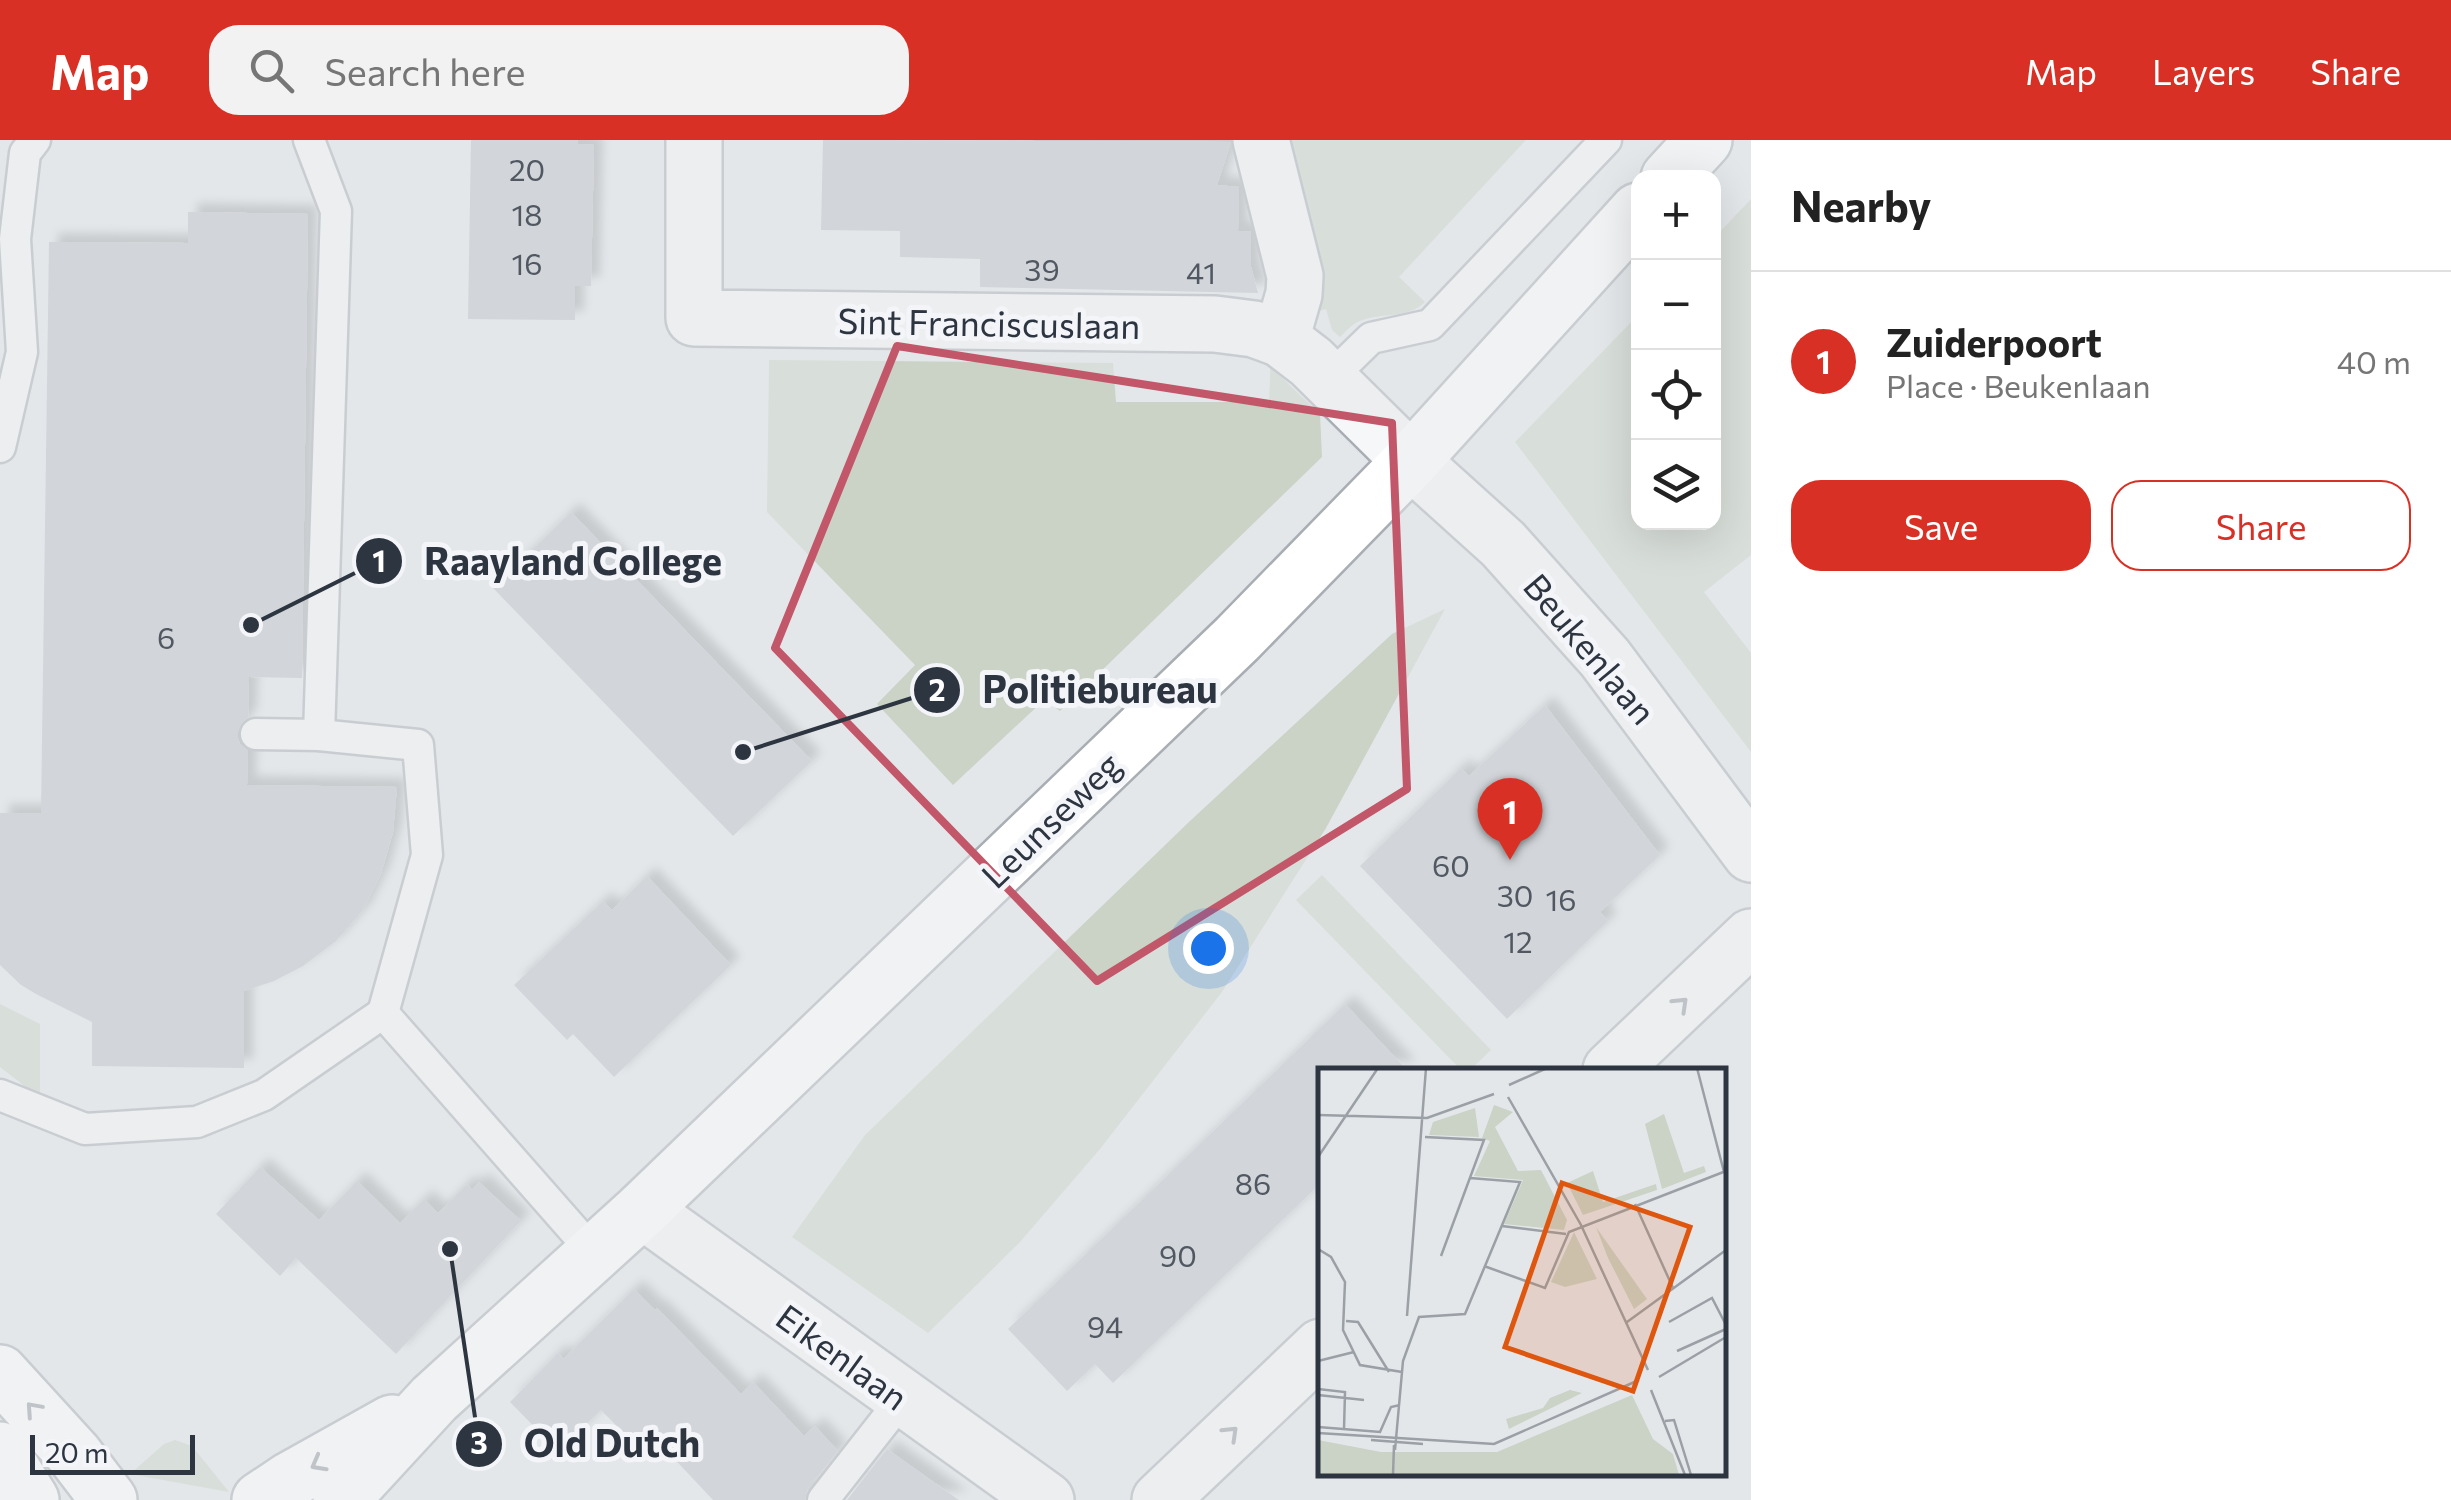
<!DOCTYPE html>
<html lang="en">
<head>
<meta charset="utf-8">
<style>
	body { margin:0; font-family:Commissioner,sans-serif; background:#f2f2f2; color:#222 }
	.controls { position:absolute; right:30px; top:30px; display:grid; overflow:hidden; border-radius:20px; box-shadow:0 10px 40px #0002 }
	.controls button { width:90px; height:90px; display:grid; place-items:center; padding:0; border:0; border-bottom:2px solid #e0e0e0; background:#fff; color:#222; font:50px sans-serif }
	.scale { position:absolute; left:30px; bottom:25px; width:165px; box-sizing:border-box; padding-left:10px; border:5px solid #2d3541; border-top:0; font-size:28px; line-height:35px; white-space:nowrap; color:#2d3541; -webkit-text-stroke:8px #f4f5f8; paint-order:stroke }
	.you { position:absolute; left:1208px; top:808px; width:35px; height:35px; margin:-25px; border:8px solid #fff; border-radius:50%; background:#1a73e8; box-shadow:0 0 0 15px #1a73e833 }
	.badge { display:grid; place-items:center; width:65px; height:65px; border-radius:50%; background:#d93025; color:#fff; font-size:32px; font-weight:700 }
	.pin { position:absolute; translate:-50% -82px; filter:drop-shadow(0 2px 5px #0008) }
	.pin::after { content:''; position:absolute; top:52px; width:35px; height:30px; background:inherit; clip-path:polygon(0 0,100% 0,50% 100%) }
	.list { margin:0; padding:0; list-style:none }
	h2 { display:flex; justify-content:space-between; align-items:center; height:130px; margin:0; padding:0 40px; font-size:42px }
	h2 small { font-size:32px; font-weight:400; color:#767676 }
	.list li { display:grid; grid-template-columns:65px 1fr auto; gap:30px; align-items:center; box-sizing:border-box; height:180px; padding:0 40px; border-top:2px solid #e0e0e0 }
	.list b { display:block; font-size:38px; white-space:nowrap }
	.list p { margin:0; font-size:32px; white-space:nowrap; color:#767676 }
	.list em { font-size:32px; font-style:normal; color:#767676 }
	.actions { display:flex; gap:20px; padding:30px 40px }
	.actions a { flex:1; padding:22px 0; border:2px solid #d93025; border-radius:30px; text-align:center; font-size:35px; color:#d93025 }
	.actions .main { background:#d93025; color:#fff }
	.icon { flex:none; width:55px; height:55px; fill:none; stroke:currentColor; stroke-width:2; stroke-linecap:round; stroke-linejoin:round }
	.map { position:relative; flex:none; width:1751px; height:1360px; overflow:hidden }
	header { display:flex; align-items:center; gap:60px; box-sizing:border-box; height:140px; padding:0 50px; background:#d93025; color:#fff }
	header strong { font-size:48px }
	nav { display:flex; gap:55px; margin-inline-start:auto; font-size:35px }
	.search { width:700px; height:90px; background:#f2f2f2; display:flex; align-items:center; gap:25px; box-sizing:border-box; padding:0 35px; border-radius:30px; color:#767676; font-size:38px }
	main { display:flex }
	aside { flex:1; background:#fff }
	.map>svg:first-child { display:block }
	.green { fill:#cad3c6 }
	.building { fill:#bcc0c7; filter:url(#shadow) }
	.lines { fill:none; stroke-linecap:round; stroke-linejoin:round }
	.lane-casing { stroke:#a9aeb4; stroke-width:35 }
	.street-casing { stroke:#a9aeb4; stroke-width:60 }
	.secondary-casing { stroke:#a9aeb4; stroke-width:60 }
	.lane { stroke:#f6f7f9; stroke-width:30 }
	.street { stroke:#f6f7f9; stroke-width:55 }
	.secondary { stroke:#fff; stroke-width:55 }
	.oneway { stroke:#92969d }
	.oneway2 { stroke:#969aa0 }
	.marked { fill:none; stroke:#c25769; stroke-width:8; stroke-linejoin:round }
	.labels { text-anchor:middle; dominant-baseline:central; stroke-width:10; stroke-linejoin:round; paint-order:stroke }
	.number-label { font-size:30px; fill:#515862 }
	.street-label { font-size:35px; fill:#2d3541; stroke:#f4f5f8 }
	.inset-road { fill:none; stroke:#9ba0a6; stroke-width:2.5 }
	.view { fill:#df570f; fill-opacity:0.15; stroke:#df570f; stroke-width:5 }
	.inset-edge { fill:none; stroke:#2d3541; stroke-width:5 }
	.leader { fill:none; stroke:#2d3541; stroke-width:4 }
	.callout-dot { fill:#2d3541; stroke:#f4f5f8; stroke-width:4 }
	.mark-label { font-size:30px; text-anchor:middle; font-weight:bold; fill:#fff }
	.callout-label { font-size:38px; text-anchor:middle; font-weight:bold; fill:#2d3541; stroke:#f4f5f8; stroke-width:10; stroke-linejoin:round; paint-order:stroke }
</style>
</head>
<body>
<header>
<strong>Map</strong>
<div class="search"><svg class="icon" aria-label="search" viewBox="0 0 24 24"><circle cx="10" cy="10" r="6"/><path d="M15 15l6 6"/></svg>Search here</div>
<nav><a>Map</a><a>Layers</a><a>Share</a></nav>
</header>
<main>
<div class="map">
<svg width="1751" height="1360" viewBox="0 0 1751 1360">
	<defs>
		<filter id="shadow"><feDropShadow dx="9" dy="-9" stdDeviation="5" flood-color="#0004"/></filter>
	</defs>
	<rect width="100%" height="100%" fill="#e4e7ea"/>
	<!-- green -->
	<g class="green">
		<path d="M1280 0H1526L1399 137 1425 162C1408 179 1382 172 1360 181 1352 184 1346 191 1340 197L1332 190 1326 169 1309 174Z"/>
		<polygon points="1751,59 1751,415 1704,452 1751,513 1751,612 1515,302 1638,175 1638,382 1714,382 1714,98"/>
		<polygon points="1271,214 1277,233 1320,274 1322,317 1060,571 1044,560 953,645 877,564 915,525 767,372 769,220 1113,223 1116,262 1269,262"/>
		<polygon points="1445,469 1326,688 1222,852 1100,1009 1020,1102 928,1193 792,1097 865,995 1190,681 1392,494"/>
		<polygon points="1322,735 1491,910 1470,930 1461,930 1296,760"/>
		<polygon points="0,864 40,884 40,958 0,927"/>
		<polygon points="175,1300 192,1306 229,1352 130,1334 164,1304"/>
	</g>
	<!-- building -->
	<g class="building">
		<polygon points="471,0 578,0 578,4 594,5 591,146 575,146 575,180 468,179"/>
		<polygon points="823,0 1231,2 1217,45 1239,47 1238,91 1251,91 1251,127 1258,153 980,147 980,119 900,117 900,91 821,90"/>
		<polygon points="188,72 308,74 302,538 249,537 248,577 241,584 237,595 240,604 248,611 247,645 397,647 393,692 381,734 363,770 336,801 303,826 274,841 244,851 244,928 92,926 92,882 36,854 21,845 0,825 0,673 41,673 49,102 188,103"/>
		<polygon points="571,372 812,621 733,696 493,448"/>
		<polygon points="1545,565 1660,715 1600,772 1608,781 1507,879 1360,726 1461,628 1469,636"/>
		<polygon points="647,736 731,825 614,937 573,894 567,900 514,845 603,761 612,770"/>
		<polygon points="1345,864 1407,930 1321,930 1321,1043 1113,1243 1095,1224 1067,1251 1008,1189"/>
		<polygon points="260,1027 319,1080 357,1041 400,1083 424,1059 438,1073 467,1044 472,1050 479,1042 521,1081 396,1214 296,1118 280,1136 216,1074"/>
		<polygon points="634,1149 655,1170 657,1168 741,1254 753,1242 804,1296 815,1286 838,1311 808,1348 805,1360 713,1360 666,1310 653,1323 601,1270 558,1311 510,1262 558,1213 563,1219"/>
		<polygon points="887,1309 959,1360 847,1360"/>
	</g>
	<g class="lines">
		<defs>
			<g id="lane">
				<polyline points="309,0 336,71 319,595"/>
				<polyline points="1329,239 1371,198 1430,185 1606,0"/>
				<polyline points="0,307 22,212 15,99 25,13 35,0"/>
				<polyline points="256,594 319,595 418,605 427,715 383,873"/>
				<polyline points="0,955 85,989 197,982 264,955 383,873 594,1113"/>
				<polyline points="823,1360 903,1258"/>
			</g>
			<g id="street">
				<polyline points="694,0 694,178 1215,184 1254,189 1268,194 1281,199 1311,222 1411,321 1503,404 1605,518 1751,714"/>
				<polyline points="1261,0 1295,136 1294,154 1281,199"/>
				<polyline points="1611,930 1751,797"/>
				<polyline points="642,1070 1046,1360"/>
				<polyline points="1160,1360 1321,1207"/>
			</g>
			<g id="secondary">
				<polyline points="1669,38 1704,0"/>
				<polyline points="0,1233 74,1314 109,1360"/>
				<polyline points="0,1310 31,1360"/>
				<polyline points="260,1360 290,1340 392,1283"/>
				<polyline points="341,1360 434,1259 642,1070 1237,499 1411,321 1638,71"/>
			</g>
		</defs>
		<!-- lane casing -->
		<use href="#lane" class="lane-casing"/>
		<!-- street casing -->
		<use href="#street" class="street-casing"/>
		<!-- secondary casing -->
		<use href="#secondary" class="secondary-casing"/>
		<!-- lane -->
		<use href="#lane" class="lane"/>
		<!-- street -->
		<use href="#street" class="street"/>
		<!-- secondary -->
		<use href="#secondary" class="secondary"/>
	</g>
	<!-- one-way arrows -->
	<defs><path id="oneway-chevron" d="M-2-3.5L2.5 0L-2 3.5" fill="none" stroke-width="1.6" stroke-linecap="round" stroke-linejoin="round" transform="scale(2.5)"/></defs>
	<g class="oneway">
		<use href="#oneway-chevron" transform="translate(1681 864) rotate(-44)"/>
		<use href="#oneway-chevron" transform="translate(1231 1293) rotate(-44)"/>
	</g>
	<g class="oneway2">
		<use href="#oneway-chevron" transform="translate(33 1269) rotate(-132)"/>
		<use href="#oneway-chevron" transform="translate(318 1324) rotate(151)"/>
	</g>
	<!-- marked area -->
	<path d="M0 0H1751V1360H0ZM897 206 1392 283 1407 649 1097 841 775 508Z" fill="#e4e7ea" fill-opacity=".55" fill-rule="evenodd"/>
	<path class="marked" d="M897 206 1392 283 1407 649 1097 841 775 508Z"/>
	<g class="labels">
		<!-- number labels -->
		<g class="number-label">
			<text x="527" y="28">20</text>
			<text x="527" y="73">18</text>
			<text x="527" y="122">16</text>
			<text x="1042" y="128">39</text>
			<text x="1201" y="131">41</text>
			<text x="166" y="496">6</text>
			<text x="1451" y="724">60</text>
			<text x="1515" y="754">30</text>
			<text x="1561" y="758">16</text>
			<text x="1518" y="800">12</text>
			<text x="1253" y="1042">86</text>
			<text x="1178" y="1114">90</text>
			<text x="1105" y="1185">94</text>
		</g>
		<!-- street labels -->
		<g class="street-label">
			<text transform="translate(989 182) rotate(1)">Sint Franciscuslaan</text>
			<text transform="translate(1591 508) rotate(50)">Beukenlaan</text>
			<text transform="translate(1050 679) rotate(-44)">Leunseweg</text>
			<text transform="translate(843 1216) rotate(36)">Eikenlaan</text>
		</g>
	</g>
	<!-- overview -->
	<g transform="translate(1318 928)">
		<rect width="408" height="408" fill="#e4e7ea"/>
		<path d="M176 37 195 44 177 59 200 103 223 102 249 152 246 162 186 156 205 112 156 108 172 73 164 70ZM157 40 161 69 111 67 115 54ZM346 46 366 105 386 98 388 104 344 121 327 56ZM275 103 285 134 338 116 339 122 265 147 249 115ZM278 159 329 231 316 241 290 190ZM256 164 279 211 247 219 233 214ZM252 322 264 325 191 361 188 351 225 340 232 330ZM314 327 335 371 355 386 361 407H0V372L63 384H179Z" fill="#cad3c6"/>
		<path class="inset-road" d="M379 0 406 104M191 17 229 0M190 29 263 157 330 302M0 47 109 50 176 26M107 69 166 72 123 188M0 89 60 0M317 136 355 220M184 158 248 166M0 181 13 189 27 214 25 262 42 297 84 304M166 198 227 220 251 164 408 103M89 248 108 0M28 253 40 254 71 304M309 254 408 182M351 254 394 230 408 257M359 283 408 261M0 293 36 284M341 309 408 269M0 321 27 324 26 361M333 322 367 407M0 327 46 332M347 353 356 352 373 407M0 359 62 364 73 339 82 337M0 365 176 376 321 312M53 372 105 376M77 382 85 293 101 249 147 246 202 114 152 110M75 407 76 377"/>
		<path class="view" d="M244 115 372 159 315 323 187 279Z"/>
		<rect width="408" height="408" class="inset-edge"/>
	</g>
	<!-- callouts -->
	<path class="leader" d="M251 485L379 421M743 612L937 550M450 1109L479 1304"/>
	<g class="callout-dot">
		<circle cx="251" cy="485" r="10"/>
		<circle cx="743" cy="612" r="10"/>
		<circle cx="450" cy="1109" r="10"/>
		<circle cx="379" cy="421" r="25"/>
		<circle cx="937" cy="550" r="25"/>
		<circle cx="479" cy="1304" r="25"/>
	</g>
	<g class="mark-label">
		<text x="379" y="432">1</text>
		<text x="937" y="561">2</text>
		<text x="479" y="1314">3</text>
	</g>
	<g class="callout-label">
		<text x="573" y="435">Raayland College</text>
		<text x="1100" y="563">Politiebureau</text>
		<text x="612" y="1317">Old Dutch</text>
	</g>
</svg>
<div class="controls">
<button>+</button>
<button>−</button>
<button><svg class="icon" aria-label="locate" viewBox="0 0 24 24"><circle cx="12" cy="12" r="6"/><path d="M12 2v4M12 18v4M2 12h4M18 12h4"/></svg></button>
<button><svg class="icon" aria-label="layers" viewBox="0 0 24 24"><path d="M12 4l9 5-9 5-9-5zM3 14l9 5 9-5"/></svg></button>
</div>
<div class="scale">20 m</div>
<div class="you"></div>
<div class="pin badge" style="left:1510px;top:720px">1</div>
</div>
<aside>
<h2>Nearby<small></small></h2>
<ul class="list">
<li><span class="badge">1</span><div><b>Zuiderpoort</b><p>Place · Beukenlaan</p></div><em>40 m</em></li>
</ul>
<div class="actions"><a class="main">Save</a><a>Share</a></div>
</aside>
</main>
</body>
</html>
